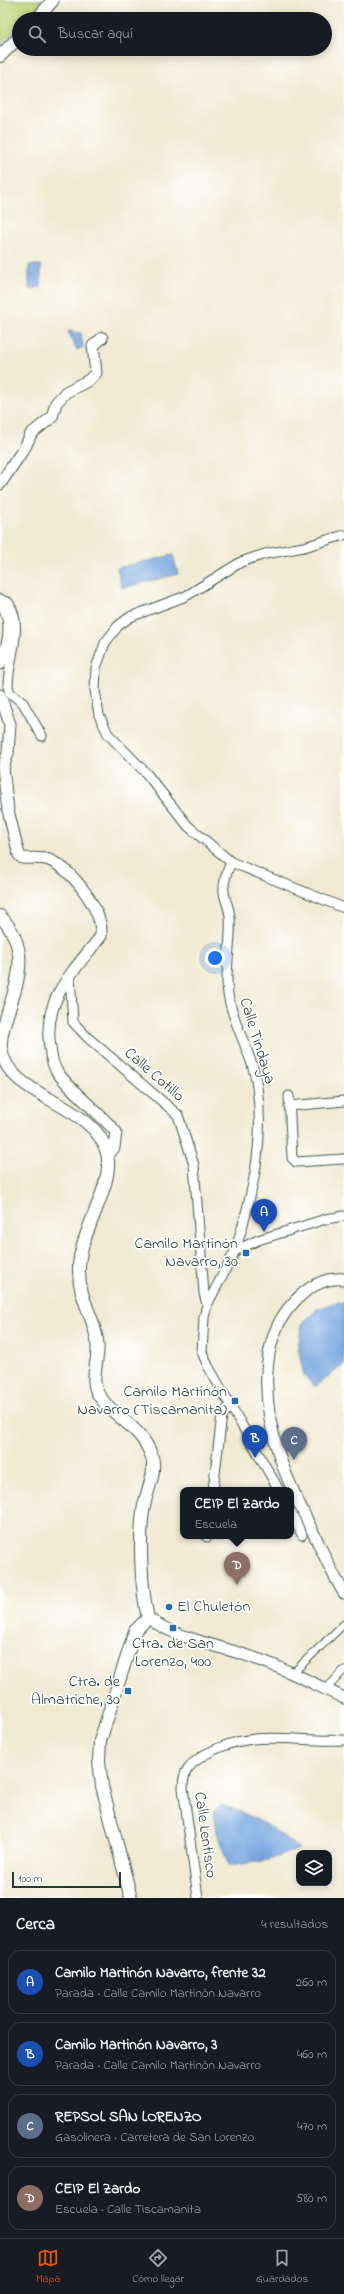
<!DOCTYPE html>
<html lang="es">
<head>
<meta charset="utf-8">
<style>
	body { margin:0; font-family:"Indie Flower",sans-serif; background:#242831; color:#f1f3f6 }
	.controls { position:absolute; right:12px; bottom:12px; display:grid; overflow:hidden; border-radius:8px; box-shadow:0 2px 10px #0003 }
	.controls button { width:36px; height:36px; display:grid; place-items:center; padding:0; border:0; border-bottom:1px solid #363941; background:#171b24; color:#f1f3f6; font:20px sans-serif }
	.scale { position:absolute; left:12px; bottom:10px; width:109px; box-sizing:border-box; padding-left:4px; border:2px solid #1f3d34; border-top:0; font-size:11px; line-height:14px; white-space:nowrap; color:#1f3d34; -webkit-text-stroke:3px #fff; paint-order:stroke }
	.you { position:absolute; left:215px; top:958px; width:14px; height:14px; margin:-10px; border:3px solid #fff; border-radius:50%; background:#1a73e8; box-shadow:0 0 0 6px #1a73e833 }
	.badge { display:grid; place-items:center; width:26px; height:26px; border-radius:50%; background:#ea580c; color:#fff; font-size:13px; font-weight:700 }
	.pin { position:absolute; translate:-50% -33px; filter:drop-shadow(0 1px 2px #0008) }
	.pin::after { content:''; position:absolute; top:21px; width:14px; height:12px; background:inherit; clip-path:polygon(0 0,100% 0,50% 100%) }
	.popup { position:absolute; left:180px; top:1487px; width:114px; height:52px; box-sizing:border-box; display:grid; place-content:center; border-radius:8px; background:#171b24; filter:drop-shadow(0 1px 3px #0005); font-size:13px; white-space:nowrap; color:#9ea1a6 }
	.popup b { font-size:15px; color:#f1f3f6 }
	.popup::after { content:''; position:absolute; left:50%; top:100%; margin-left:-8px; border:8px solid transparent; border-top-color:#171b24 }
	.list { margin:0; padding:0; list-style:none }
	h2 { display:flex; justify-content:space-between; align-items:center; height:52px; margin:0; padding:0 16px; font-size:17px }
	h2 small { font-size:13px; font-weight:400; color:#9ea1a6 }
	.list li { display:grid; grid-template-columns:26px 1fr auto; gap:12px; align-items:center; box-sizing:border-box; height:64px; margin:0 8px 8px; padding:0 8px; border:1px solid #363941; border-radius:12px }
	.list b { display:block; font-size:15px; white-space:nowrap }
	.list p { margin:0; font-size:13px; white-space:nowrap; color:#9ea1a6 }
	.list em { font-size:13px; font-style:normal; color:#9ea1a6 }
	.icon { flex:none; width:22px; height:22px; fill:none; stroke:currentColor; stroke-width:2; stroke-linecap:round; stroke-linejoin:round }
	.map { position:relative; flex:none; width:344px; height:1898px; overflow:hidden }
	.search { position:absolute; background:#171b24; box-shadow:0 2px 10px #0003; left:12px; right:12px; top:12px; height:44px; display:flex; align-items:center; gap:10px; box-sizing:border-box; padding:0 14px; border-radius:22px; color:#9ea1a6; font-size:15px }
	.sheet { height:340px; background:#171b24 }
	nav { display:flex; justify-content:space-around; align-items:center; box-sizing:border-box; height:56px; border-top:1px solid #363941; background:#171b24; font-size:11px; color:#9ea1a6 }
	nav a { display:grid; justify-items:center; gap:2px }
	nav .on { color:#ea580c }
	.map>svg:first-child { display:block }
	.green { fill:#bdd175; stroke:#6e8754 }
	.water { fill:#75a4de; stroke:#4a7089 }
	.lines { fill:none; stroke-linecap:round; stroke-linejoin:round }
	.pedestrian-casing { stroke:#3e574c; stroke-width:9 }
	.minor-casing { stroke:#3e574c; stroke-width:11 }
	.tertiary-casing { stroke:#3e574c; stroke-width:13 }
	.secondary-casing { stroke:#3e574c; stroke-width:14 }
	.pedestrian { stroke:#fff; stroke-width:7 }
	.minor { stroke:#fff; stroke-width:9 }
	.tertiary { stroke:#fff; stroke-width:11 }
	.secondary { stroke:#fff; stroke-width:12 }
	.poi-dot { fill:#1f6fb2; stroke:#fff; stroke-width:1.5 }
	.labels { text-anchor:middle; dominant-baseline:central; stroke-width:3.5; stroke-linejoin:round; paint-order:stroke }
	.street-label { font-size:16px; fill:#1f3d34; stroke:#fff }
	.poi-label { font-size:16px; fill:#1f3d34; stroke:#fff; text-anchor:end }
</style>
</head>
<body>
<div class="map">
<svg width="344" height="1898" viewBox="0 0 344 1898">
	<rect width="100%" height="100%" fill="#fff"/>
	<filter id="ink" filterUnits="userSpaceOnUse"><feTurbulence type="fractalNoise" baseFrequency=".025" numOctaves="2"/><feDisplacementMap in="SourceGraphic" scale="8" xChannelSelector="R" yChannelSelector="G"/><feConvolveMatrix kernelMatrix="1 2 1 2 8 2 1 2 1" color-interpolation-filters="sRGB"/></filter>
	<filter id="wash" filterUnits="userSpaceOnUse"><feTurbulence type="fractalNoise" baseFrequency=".012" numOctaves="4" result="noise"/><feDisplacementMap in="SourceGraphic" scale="16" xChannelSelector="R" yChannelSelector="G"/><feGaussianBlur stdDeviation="0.9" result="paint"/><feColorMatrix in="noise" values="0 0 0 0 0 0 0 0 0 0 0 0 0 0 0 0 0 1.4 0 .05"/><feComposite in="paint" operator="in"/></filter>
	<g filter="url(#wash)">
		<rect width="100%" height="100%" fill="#f0ead2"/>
		<!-- green -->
		<polygon class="green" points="0,0 45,0 26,19 19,19 19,26 0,45"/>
		<!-- water -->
		<g class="water">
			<polygon points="29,265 41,265 41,287 29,289"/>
			<polygon points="68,331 81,333 83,347 77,350"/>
			<polygon points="173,555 178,574 122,588 117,568"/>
			<polygon points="337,1302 344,1303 344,1364 315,1387 304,1376 298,1347 302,1324 317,1309"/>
			<path d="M221 1805C255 1816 271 1826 299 1849L269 1860 229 1866 217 1833 214 1811Z"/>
		</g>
	</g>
	<g filter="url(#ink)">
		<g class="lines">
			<defs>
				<g id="pedestrian">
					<polyline points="296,1670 344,1624"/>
					<polyline points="330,1685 344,1670"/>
				</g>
				<g id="minor">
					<polyline points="344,535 304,547 265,554 241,562 186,596 130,617 118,626 105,643 96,668 95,690 99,715 108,734 146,773 188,826 231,862 344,908"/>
					<path d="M0 600 8 602C25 627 8 657 8 686L10 693 23 703 42 736"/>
					<path d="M231 862C227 872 223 882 224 892 225 901 230 909 230 918 232 944 224 969 228 994 233 1026 253 1054 257 1087 265 1143 252 1197 235 1251"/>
					<polyline points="70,976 73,1022 87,1037 178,1115 194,1165 204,1293 207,1305"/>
					<polyline points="289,1096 292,1158 296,1162 344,1159"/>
					<polyline points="289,1106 344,1101"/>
					<polyline points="213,1490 222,1415 231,1406"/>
					<polyline points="279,1490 208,1366 202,1352 204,1317 207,1305 235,1251 258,1240 326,1219 344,1216"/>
					<polyline points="291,1512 302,1535"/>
					<polyline points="207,1537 207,1536"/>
					<path d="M198 1898 183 1788C183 1770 189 1765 204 1755 253 1727 293 1743 344 1740"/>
				</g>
				<g id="tertiary">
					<polyline points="0,484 25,447 31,434 52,417 56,403 66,392 89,380 96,373 93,346 102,338"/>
					<path d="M0 600C14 620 10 642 0 664"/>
					<path d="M0 695 10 724 8 753 3 768 8 810 19 855 22 858C30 859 42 857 49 860 73 870 103 910 101 936 74 971 42 999 50 1048 51 1056 53 1067 58 1073 75 1095 98 1111 116 1132L114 1148 107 1154"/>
					<path d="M344 1279C323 1277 307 1288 294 1302 256 1341 264 1411 280 1458 289 1485 302 1510 315 1536 324 1555 333 1575 344 1593"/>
					<path d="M148 1618C179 1640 219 1645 254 1658 285 1668 314 1684 344 1698"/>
				</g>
				<g id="secondary">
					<polyline points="37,19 53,0"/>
					<polyline points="0,56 19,37"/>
					<path d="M0 916C29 946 20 977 8 1012 5 1022 0 1035 1 1047 5 1098 95 1102 107 1153 115 1185 80 1231 79 1267 78 1299 93 1313 97 1340 101 1360 87 1379 100 1397 117 1420 142 1427 152 1457 157 1474 145 1494 143 1511 139 1541 141 1589 148 1618L135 1631 100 1741 99 1761 102 1786 131 1898"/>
				</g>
			</defs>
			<!-- pedestrian casing -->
			<use href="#pedestrian" class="pedestrian-casing"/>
			<!-- minor casing -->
			<use href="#minor" class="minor-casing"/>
			<!-- tertiary casing -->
			<use href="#tertiary" class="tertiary-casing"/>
			<!-- secondary casing -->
			<use href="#secondary" class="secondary-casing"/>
			<!-- pedestrian -->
			<use href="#pedestrian" class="pedestrian"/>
			<!-- minor -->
			<use href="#minor" class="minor"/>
			<!-- tertiary -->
			<use href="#tertiary" class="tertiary"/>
			<!-- secondary -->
			<use href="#secondary" class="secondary"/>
		</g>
	</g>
	<!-- markers -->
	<g class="poi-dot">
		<rect x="242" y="1249" width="8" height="8" rx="2"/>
		<rect x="231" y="1397" width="8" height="8" rx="2"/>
		<circle cx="169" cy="1607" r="4"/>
		<rect x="169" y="1624" width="8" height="8" rx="2"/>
		<rect x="124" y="1687" width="8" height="8" rx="2"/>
	</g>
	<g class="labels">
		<!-- street labels -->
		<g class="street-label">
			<text transform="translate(257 1041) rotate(73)">Calle Tindaya</text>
			<text transform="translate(154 1075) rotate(41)">Calle Cotillo</text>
			<text transform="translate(205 1835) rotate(82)">Calle Lentisco</text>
		</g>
		<!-- poi labels -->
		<g class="poi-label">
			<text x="238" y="1244">Camilo Martinón<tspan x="238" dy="18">Navarro, 30</tspan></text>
			<text x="227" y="1392">Camilo Martinón<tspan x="227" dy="18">Navarro (Tiscamanita)</tspan></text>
			<text x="177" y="1607" text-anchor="start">El Chuletón</text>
			<text x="173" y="1644" text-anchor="middle">Ctra. de San<tspan x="173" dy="18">Lorenzo, 400</tspan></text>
			<text x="120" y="1682">Ctra. de<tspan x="120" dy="18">Almatriche, 30</tspan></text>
		</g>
	</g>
</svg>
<div class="controls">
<button><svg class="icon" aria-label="layers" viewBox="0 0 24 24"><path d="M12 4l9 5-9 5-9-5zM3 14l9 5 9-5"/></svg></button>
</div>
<div class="scale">100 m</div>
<div class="you"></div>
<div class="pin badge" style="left:264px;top:1232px;background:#1a4fb4">A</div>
<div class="pin badge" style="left:255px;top:1458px;background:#1a4fb4">B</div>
<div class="pin badge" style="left:294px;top:1460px;background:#5c6f8a">C</div>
<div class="pin badge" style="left:237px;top:1585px;background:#8d6e63">D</div>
<div class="popup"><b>CEIP El Zardo</b>Escuela</div>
<div class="search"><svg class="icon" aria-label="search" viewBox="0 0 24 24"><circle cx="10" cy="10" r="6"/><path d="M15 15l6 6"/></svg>Buscar aquí</div>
</div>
<section class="sheet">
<h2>Cerca<small>4 resultados</small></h2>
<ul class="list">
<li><span class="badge" style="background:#1a4fb4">A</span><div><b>Camilo Martinón Navarro, frente 32</b><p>Parada · Calle Camilo Martinón Navarro</p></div><em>260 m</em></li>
<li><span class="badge" style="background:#1a4fb4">B</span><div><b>Camilo Martinón Navarro, 3</b><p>Parada · Calle Camilo Martinón Navarro</p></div><em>460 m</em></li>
<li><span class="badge" style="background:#5c6f8a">C</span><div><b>REPSOL SAN LORENZO</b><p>Gasolinera · Carretera de San Lorenzo</p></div><em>470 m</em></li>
<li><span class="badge" style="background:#8d6e63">D</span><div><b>CEIP El Zardo</b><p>Escuela · Calle Tiscamanita</p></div><em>580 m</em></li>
</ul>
</section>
<nav>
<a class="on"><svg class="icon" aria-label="map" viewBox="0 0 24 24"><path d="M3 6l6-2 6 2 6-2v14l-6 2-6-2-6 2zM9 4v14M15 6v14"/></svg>Mapa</a>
<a><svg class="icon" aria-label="directions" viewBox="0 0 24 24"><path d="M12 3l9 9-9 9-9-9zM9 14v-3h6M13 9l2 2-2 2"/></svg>Cómo llegar</a>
<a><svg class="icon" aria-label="saved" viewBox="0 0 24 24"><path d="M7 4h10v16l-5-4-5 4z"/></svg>Guardados</a>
</nav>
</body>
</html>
